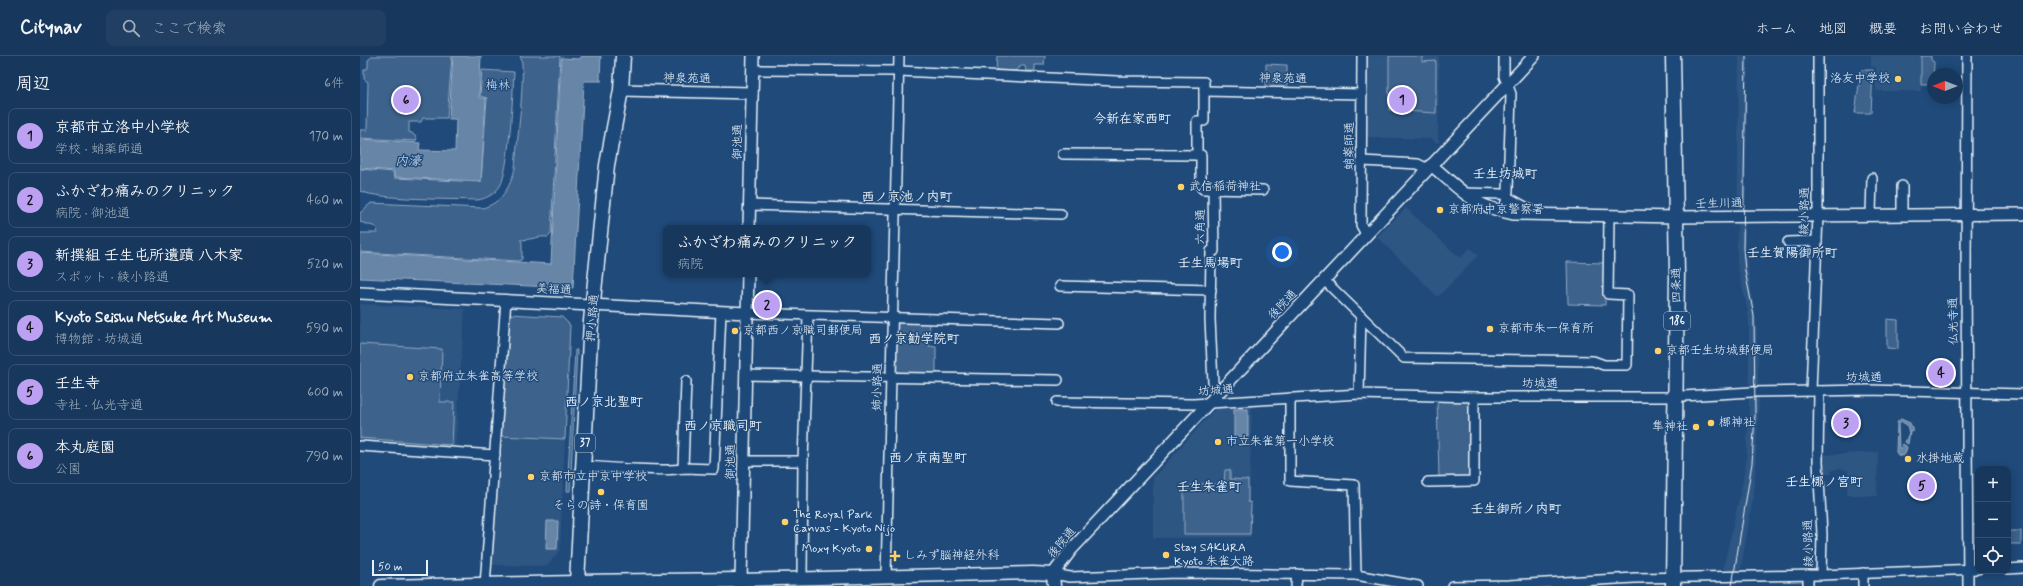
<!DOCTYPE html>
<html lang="ja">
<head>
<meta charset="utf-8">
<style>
	body { margin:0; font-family:Mynerve,"Klee One",sans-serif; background:#203f62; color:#f1f3f6 }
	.controls { position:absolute; right:12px; bottom:12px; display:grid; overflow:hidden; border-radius:8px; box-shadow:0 2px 10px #0003 }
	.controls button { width:36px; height:36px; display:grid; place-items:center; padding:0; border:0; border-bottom:1px solid #365272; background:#17385c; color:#f1f3f6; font:20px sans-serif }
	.compass { position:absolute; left:1567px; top:12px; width:36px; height:36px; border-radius:50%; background:#17385c; box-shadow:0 2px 10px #0003; rotate:270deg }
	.scale { position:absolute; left:12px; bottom:10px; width:56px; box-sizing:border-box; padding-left:4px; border:2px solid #e8f1f8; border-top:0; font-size:11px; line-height:14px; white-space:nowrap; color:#e8f1f8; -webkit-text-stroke:3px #1f4a7a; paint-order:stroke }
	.you { position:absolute; left:922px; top:196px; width:14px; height:14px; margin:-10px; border:3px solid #fff; border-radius:50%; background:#1a73e8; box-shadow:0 0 0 6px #1a73e833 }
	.badge { display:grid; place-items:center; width:26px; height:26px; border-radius:50%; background:#bca0f2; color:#111; font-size:13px; font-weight:700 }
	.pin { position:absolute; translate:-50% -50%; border:2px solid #fff; box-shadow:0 1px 4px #0006 }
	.popup { position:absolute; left:303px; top:169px; width:208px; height:52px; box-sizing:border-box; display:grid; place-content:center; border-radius:8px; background:#17385c; filter:drop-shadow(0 1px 3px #0005); font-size:13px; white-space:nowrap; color:#9eacbb }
	.popup b { font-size:15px; color:#f1f3f6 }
	.popup::after { content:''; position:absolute; left:50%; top:100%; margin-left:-8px; border:8px solid transparent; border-top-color:#17385c }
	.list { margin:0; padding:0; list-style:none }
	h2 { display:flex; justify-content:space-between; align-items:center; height:52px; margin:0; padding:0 16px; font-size:17px }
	h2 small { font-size:13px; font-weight:400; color:#9eacbb }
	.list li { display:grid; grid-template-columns:26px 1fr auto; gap:12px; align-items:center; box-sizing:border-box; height:56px; margin:0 8px 8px; padding:0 8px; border:1px solid #365272; border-radius:8px }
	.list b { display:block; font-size:15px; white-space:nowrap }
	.list p { margin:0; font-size:13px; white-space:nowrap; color:#9eacbb }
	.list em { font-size:13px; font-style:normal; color:#9eacbb }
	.icon { flex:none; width:22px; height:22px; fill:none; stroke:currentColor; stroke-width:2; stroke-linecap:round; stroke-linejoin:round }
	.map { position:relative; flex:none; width:1663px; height:530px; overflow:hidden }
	header { display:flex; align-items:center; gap:24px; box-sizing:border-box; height:56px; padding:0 20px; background:#17385c; border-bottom:1px solid #365272 }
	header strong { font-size:19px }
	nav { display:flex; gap:22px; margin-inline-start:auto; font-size:14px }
	.search { width:280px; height:36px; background:#203f62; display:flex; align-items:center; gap:10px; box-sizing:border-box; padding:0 14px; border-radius:8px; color:#9eacbb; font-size:15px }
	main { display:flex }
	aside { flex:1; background:#17385c }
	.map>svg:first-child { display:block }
	.built { fill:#2e5683 }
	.green { fill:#3c628c; stroke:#92aac2 }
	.water { fill:#6685a7; stroke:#9ab0c7 }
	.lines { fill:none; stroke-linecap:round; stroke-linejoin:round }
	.minor-casing { stroke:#e8f1f8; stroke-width:12 }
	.tertiary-casing { stroke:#e8f1f8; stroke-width:14 }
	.secondary-casing { stroke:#e8f1f8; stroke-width:15 }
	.primary-casing { stroke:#e8f1f8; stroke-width:17 }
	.minor { stroke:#1f4a7a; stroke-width:9 }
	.tertiary { stroke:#1f4a7a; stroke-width:11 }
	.secondary { stroke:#1f4a7a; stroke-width:12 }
	.primary { stroke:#1f4a7a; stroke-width:14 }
	.tram { stroke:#e8f1f8; stroke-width:1 }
	.poi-dot { fill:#ffd166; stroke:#1f4a7a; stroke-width:1.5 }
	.labels { text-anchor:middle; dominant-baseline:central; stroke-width:3; stroke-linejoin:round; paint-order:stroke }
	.shield { fill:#1f4a7a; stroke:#acbfd2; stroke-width:1 }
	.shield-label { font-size:11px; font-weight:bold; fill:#e8f1f8 }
	.street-label { font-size:12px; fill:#e8f1f8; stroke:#1f4a7a }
	.poi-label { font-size:12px; fill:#e8f1f8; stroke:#1f4a7a; text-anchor:start }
	.park-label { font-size:12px; fill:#d7e3ed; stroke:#1f4a7a }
	.neighbourhood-label { font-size:13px; font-weight:bold; fill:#e8f1f8; stroke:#1f4a7a }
	.water-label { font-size:13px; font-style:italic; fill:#d4e1ec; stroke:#1f4a7a }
</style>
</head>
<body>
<header>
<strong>Citynav</strong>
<div class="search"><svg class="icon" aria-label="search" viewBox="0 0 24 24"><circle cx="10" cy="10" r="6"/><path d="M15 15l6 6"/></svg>ここで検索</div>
<nav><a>ホーム</a><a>地図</a><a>概要</a><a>お問い合わせ</a></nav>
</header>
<main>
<aside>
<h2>周辺<small>6件</small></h2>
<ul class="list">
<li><span class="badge">1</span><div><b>京都市立洛中小学校</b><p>学校 · 蛸薬師通</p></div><em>170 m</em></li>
<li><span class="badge">2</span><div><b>ふかざわ痛みのクリニック</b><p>病院 · 御池通</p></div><em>460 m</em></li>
<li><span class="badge">3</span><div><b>新撰組 壬生屯所遺蹟 八木家</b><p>スポット · 綾小路通</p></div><em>520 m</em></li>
<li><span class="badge">4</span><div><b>Kyoto Seishu Netsuke Art Museum</b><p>博物館 · 坊城通</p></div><em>590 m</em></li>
<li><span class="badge">5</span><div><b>壬生寺</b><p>寺社 · 仏光寺通</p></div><em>600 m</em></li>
<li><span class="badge">6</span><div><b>本丸庭園</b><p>公園</p></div><em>790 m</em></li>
</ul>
</aside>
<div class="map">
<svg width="1663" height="530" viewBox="0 0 1663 530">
	<rect width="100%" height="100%" fill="#1f4a7a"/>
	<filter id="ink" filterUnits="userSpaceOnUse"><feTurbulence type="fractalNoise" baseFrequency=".025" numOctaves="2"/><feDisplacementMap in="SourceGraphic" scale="8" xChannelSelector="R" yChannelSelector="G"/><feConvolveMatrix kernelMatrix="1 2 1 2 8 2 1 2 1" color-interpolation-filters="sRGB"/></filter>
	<g filter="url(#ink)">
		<!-- built -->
		<g class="built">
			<polygon points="1006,0 1079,0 1078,83 1080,85 1077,87 1071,83 1006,81"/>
			<polygon points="1379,0 1388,0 1385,191 1397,274 1399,346 1394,436 1381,512 1376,515 1363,513 1382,430 1386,406 1389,353 1389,268 1388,255 1377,209"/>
			<polygon points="1511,0 1560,0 1561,35 1516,35 1516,11 1511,11"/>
			<polygon points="1046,152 1100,202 1110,192 1118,199 1078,241 1017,181"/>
			<polygon points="0,248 105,253 95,394 0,388"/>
			<polygon points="150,258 202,261 210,269 200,494 187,510 131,509"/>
			<polygon points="892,348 889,445 892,445 891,481 793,482 793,422 858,350"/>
			<polygon points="1518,396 1517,440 1487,439 1488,414 1477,413 1471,415 1471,418 1461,418 1460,399"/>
		</g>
		<!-- green -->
		<g class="green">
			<polygon points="13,0 92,0 87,62 63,62 61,66 49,66 49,76 52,77 57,82 56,85 0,82 0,74 7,74 8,26 4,23 4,14 8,12 8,4"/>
			<path d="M160 0H200L191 178 188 181C177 180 171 184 160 184L162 186V203L159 205 0 196V177H18L16 171 0 166V157L11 147 122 152C141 148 151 130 155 112 156 94 167 10 160 0Z"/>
			<polygon points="637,0 685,0 684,9 675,9 675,15 666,15 665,10 660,10 660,12 657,12 657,15 636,14"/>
			<polygon points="1029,0 1062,0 1062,6 1076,5 1076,57 1029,54"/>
			<polygon points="1561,0 1571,0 1571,4 1574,6 1573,28 1561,28"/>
			<polygon points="906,8 927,9 927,32 906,32"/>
			<path d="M122 14 154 16C153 37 149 116 140 130 135 138 126 143 117 144 92 143 19 144 0 135V113L33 116 34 122 121 126 127 42 120 40Z"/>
			<polygon points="1501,14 1513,14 1511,57 1495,57"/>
			<polygon points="1207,206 1245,207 1245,249 1208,248"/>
			<polygon points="150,258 202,261 210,269 205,383 141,380"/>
			<polygon points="1527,263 1538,264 1538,293 1527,292"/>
			<polygon points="538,266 570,266 569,290 576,291 576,320 534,317 535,269"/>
			<polygon points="0,288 82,293 80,346 94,346 92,389 0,382"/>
			<polygon points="215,294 217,294 210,435 207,435"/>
			<polygon points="1077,343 1107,343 1110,348 1111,420 1107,423 1079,422"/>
			<polygon points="865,414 870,414 870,423 888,424 888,446 891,447 890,478 824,478 824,436 833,428 864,428"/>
			<rect x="1612" y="469" width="6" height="18"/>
			<rect x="1648" y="475" width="13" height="13"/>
		</g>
		<!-- water -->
		<g class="water">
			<polygon points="93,0 121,0 119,42 126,42 121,125 34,121 34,115 0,112 0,83 60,87 59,94 95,95 96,63 89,63"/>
			<polygon points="221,0 241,0 240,23 242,25 224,25 213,232 0,222 0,197 191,208 201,2 220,3"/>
			<rect x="874" y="353" width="14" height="28"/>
			<polygon points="1541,363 1550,367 1553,374 1550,375 1548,388 1545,386 1549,377 1547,369 1542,366 1538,369 1539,392 1540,393 1543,388 1547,391 1545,398 1542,400 1538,399 1536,396 1537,369 1538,365"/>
			<polygon points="187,465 198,465 197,493 186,493"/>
		</g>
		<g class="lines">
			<defs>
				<g id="minor">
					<polyline points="1002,0 1001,169 1006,178"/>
					<polyline points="1607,0 1606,220 1608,530"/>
					<polyline points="392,14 539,15 757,25 844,26 844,65 837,65 837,99 841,99 841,131 843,133 903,134"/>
					<polyline points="844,35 1002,38"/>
					<polyline points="703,98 837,99"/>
					<polyline points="1002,105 1058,108 1068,113"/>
					<polyline points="1542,130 1542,158"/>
					<polyline points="853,133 854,195 851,195 850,263 853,327 857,338"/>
					<polyline points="1103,137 1142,138 1180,159"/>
					<polyline points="389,149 701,158"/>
					<polyline points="1144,156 1148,135 1151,38 1144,20 1144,0"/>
					<polyline points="1511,158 1512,122"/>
					<polyline points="1428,186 1457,185"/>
					<polyline points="964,224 1044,302 1233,305 1244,309 1267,309 1268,239 1248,238 1249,161"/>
					<polyline points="700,230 851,234"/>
					<polyline points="387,257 699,267"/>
					<polyline points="385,319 698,324"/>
					<polyline points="1451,335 1458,159 1458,0"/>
					<polyline points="1459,335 1458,405 1462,478 1461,519"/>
					<polyline points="999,338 1001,260"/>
					<polyline points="930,342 930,425 994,429 996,519"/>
					<polyline points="697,346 833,348 999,338 1114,341 1306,341 1392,336 1509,334 1663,338"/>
					<polyline points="0,390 135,399"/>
					<polyline points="384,405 443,405"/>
					<path d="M223 410C237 411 318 417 323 412L354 413 361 256"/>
					<polyline points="323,412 326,325"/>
					<polyline points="1068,426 1114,425 1114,341"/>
					<polyline points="1648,513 1663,512"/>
					<polyline points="1503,517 1503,530"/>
					<polyline points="693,518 710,521 817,517 996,519 1058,530"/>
					<polyline points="526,520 539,0"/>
					<polyline points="442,521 443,405 448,260"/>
					<polyline points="125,529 146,244"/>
					<polyline points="936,530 937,518"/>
					<polyline points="1092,530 1149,529 1275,522 1461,519 1618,513"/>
					<polyline points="1448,530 1448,519"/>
				</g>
				<g id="tertiary">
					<polyline points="261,34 392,37"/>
					<path d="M1071 109C1103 135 1111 150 1154 158L1317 161 1663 158"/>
					<polyline points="389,172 393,0"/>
					<polyline points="0,237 387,257"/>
					<polyline points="693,518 711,494 1174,0"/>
					<polyline points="381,524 388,218"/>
				</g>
				<g id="secondary">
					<polyline points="381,524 673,517 693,518 694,530"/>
					<polyline points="21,530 217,526"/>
				</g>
				<g id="primary">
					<polyline points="263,0 261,34 247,109 231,265 217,526 381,524"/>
					<polyline points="1313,0 1317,218 1313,530"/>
				</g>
			</defs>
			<!-- minor casing -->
			<use href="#minor" class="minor-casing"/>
			<!-- tertiary casing -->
			<use href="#tertiary" class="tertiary-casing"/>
			<!-- secondary casing -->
			<use href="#secondary" class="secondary-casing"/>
			<!-- primary casing -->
			<use href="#primary" class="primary-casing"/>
			<!-- minor -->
			<use href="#minor" class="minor"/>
			<!-- tertiary -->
			<use href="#tertiary" class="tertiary"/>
			<!-- secondary -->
			<use href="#secondary" class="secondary"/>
			<!-- primary -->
			<use href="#primary" class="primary"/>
			<!-- tram -->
			<polyline class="tram" points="1372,530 1392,407 1395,359 1394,260 1385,215 1383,192 1386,0"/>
		</g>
	</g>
	<!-- markers -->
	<g class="poi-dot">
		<circle cx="1538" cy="23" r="4"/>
		<circle cx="821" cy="131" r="4"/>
		<circle cx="1080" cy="154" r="4"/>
		<circle cx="1130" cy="273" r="4"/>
		<circle cx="375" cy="275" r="4"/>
		<circle cx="1298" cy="295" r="4"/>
		<circle cx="50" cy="321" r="4"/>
		<circle cx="1351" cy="367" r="4"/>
		<circle cx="1336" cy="371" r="4"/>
		<circle cx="858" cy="386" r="4"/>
		<circle cx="1548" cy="403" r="4"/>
		<circle cx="171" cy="421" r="4"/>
		<circle cx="241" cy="436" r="4"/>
		<circle cx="425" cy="466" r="4"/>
		<circle cx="509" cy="493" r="4"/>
		<circle cx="806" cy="499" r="4"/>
		<path d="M533 494h4v4h4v4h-4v4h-4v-4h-4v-4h4z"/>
	</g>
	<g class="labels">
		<!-- shield labels -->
		<g class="shield">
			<rect x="1304" y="256" width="26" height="18" rx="3"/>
			<rect x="215" y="378" width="20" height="18" rx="3"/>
		</g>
		<g class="shield-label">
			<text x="1317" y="265">186</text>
			<text x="225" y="387">37</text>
		</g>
		<!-- street labels -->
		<g class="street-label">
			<text transform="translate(327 23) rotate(1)">神泉苑通</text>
			<text transform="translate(923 23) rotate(1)">神泉苑通</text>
			<text transform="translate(378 86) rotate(-89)">御池通</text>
			<text transform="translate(990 90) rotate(-90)">蛸薬師通</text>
			<text transform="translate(1359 148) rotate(-1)">壬生川通</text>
			<text transform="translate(1445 155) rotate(-89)">綾小路通</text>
			<text transform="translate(841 171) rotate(-89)">六角通</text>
			<text transform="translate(1317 229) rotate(-91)">四条通</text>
			<text transform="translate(194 234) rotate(3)">美福通</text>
			<text transform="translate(923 249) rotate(-46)">後院通</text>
			<text transform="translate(233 262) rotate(-85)">押小路通</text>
			<text transform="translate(1594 265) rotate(-91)">仏光寺通</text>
			<text x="1504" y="322">坊城通</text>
			<text x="1180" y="328">坊城通</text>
			<text transform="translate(518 331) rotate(-89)">姉小路通</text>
			<text transform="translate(856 335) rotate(-4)">坊城通</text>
			<text transform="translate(371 406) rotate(-89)">御池通</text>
			<text transform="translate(702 487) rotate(-50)">後院通</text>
			<text transform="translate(1449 487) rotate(-91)">綾小路通</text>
		</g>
		<!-- poi labels -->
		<g class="poi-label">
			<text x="1530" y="23" text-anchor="end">洛友中学校</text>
			<text x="829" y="131">武信稲荷神社</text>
			<text x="1088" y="154">京都府中京警察署</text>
			<text x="1138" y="273">京都市朱一保育所</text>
			<text x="383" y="275">京都西ノ京職司郵便局</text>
			<text x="1306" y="295">京都壬生坊城郵便局</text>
			<text x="58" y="321">京都府立朱雀高等学校</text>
			<text x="1359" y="367">梛神社</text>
			<text x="1328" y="371" text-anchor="end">隼神社</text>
			<text x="866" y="386">市立朱雀第一小学校</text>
			<text x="1556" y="403">水掛地蔵</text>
			<text x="179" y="421">京都市立中京中学校</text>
			<text x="241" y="450" text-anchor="middle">そらの詩・保育園</text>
			<text x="433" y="459">The Royal Park<tspan x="433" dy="14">Canvas - Kyoto Nijo</tspan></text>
			<text x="814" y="492">Stay SAKURA<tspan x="814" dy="14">Kyoto 朱雀大路</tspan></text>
			<text x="501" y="493" text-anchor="end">Moxy Kyoto</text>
			<text x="544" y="500">しみず脳神経外科</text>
		</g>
		<!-- park labels -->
		<g class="park-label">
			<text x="138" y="30">梅林</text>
		</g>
		<!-- neighbourhood labels -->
		<g class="neighbourhood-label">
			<text x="772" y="63">今新在家西町</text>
			<text x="1145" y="118">壬生坊城町</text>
			<text x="547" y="141">西ノ京池ノ内町</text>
			<text x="1432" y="197">壬生賀陽御所町</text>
			<text x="850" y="207">壬生馬場町</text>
			<text x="554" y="283">西ノ京勧学院町</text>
			<text x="244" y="346">西ノ京北聖町</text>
			<text x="363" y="370">西ノ京職司町</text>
			<text x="568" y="402">西ノ京南聖町</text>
			<text x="1464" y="426">壬生梛ノ宮町</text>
			<text x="849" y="431">壬生朱雀町</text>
			<text x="1156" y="453">壬生御所ノ内町</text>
		</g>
		<!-- water labels -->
		<g class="water-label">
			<text x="48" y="105">内濠</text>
		</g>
	</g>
</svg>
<div class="controls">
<button>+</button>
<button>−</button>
<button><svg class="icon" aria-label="locate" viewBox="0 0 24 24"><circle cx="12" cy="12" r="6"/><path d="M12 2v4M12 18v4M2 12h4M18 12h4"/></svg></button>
</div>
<svg class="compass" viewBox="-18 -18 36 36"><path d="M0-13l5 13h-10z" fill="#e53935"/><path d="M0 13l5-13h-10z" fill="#9eacbb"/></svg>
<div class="scale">50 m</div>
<div class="you"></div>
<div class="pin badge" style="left:1042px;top:44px">1</div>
<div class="pin badge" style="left:407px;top:249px">2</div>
<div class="popup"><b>ふかざわ痛みのクリニック</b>病院</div>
<div class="pin badge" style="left:1486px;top:367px">3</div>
<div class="pin badge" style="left:1581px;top:317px">4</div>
<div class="pin badge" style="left:1562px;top:430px">5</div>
<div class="pin badge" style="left:46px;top:44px">6</div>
</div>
</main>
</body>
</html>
